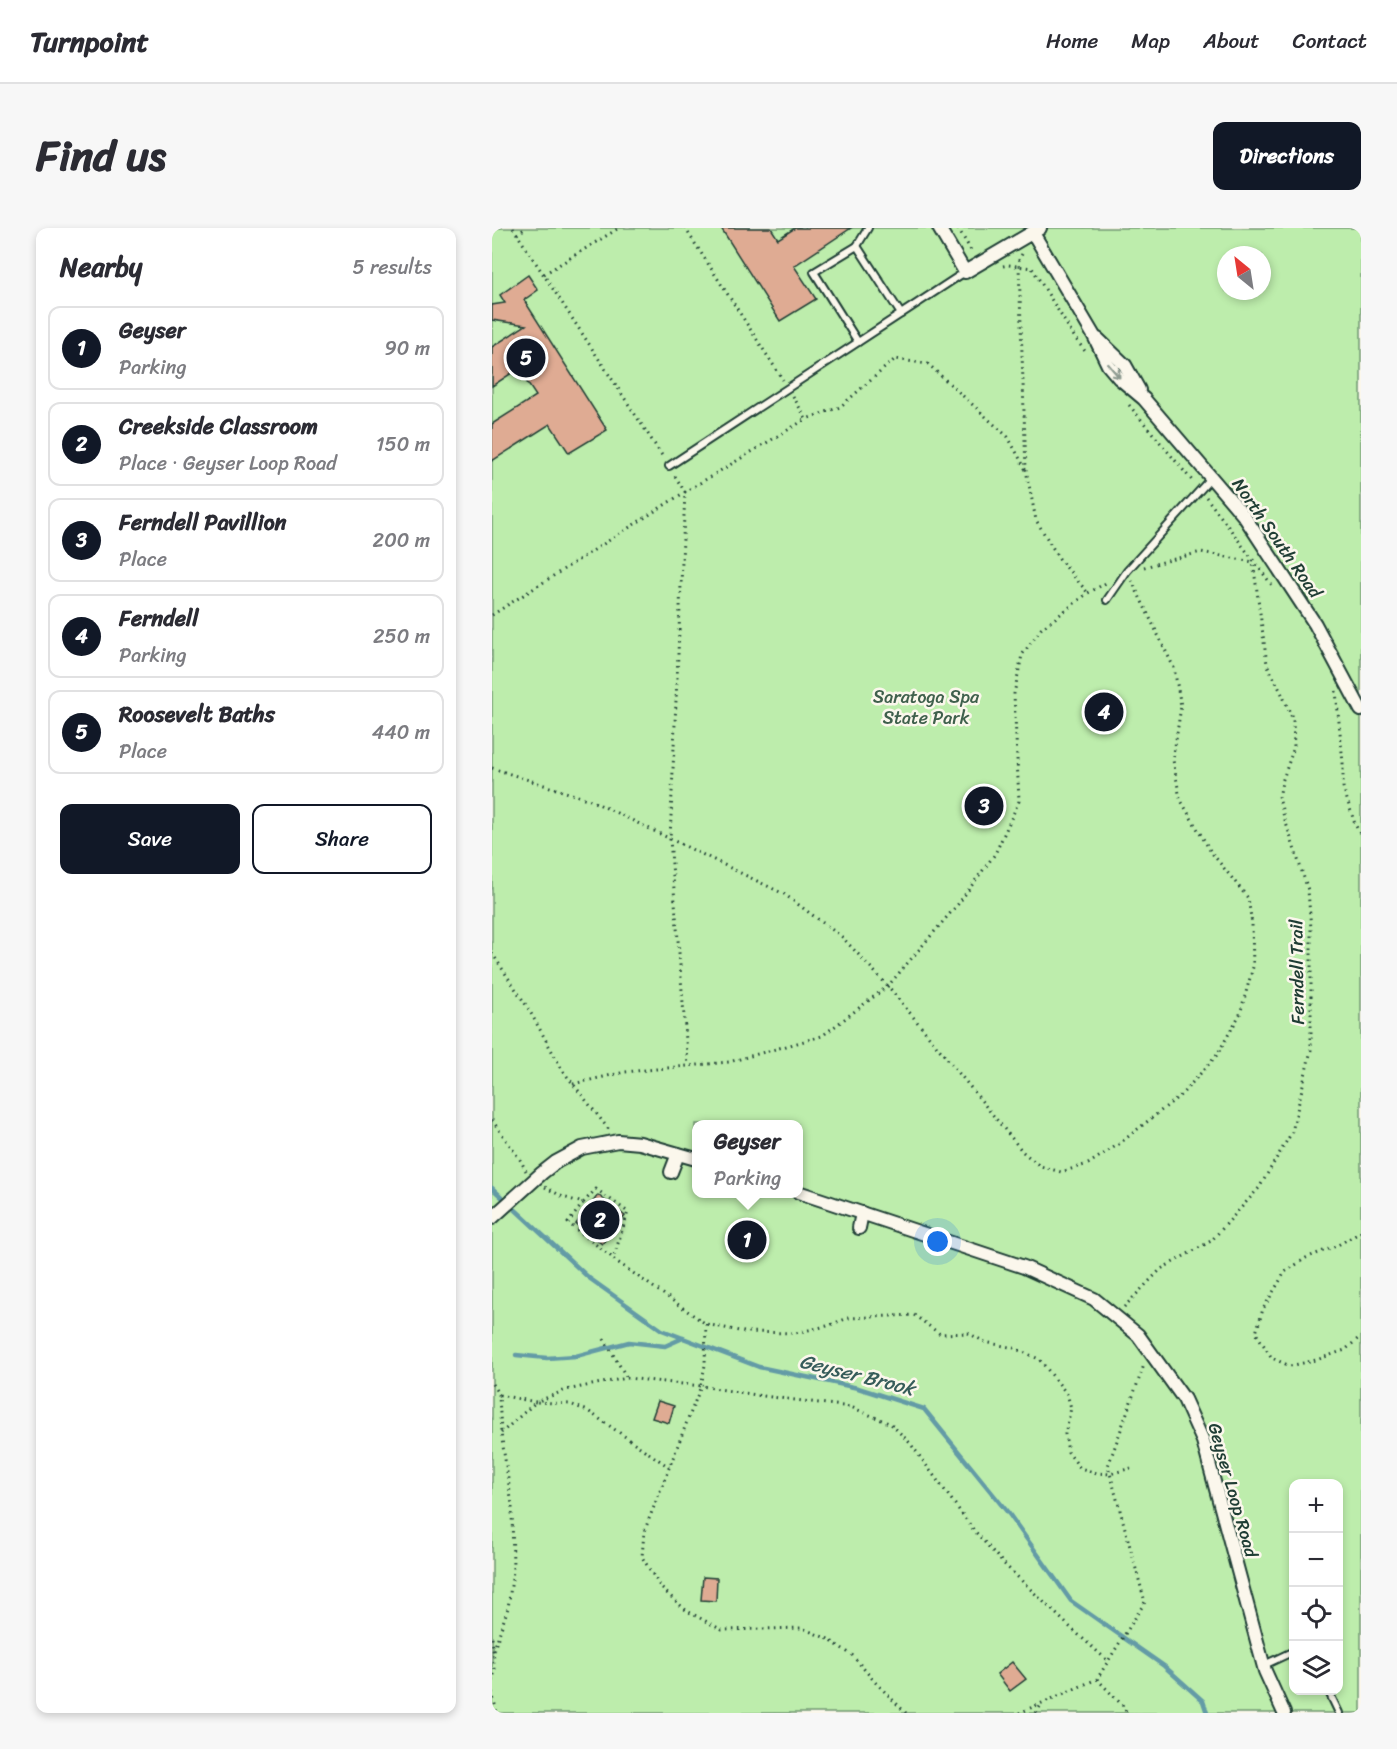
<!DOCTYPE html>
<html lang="en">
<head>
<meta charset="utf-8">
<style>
	body { margin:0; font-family:Sriracha,sans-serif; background:#f7f7f7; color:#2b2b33 }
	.controls { position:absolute; right:18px; bottom:18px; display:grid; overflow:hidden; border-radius:12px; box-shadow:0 3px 9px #0003 }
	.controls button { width:54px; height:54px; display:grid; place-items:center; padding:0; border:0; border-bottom:2px solid #e1e1e2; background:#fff; color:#2b2b33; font:30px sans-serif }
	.compass { position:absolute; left:725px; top:18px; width:54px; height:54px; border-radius:50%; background:#fff; box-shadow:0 3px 9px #0003; rotate:330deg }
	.you { position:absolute; left:446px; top:1014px; width:21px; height:21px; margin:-15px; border:4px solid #fff; border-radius:50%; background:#1a73e8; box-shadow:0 0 0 9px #1a73e833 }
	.badge { display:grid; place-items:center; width:39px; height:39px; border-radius:50%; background:#111827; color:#fff; font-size:20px; font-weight:700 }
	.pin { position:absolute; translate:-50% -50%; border:3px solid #fff; box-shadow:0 2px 6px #0006 }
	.popup { position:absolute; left:200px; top:892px; width:111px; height:78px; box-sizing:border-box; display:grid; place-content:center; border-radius:12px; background:#fff; filter:drop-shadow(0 2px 4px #0005); font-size:20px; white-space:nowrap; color:#7c7c81 }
	.popup b { font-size:22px; color:#2b2b33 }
	.popup::after { content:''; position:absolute; left:50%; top:100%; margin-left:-12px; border:12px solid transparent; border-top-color:#fff }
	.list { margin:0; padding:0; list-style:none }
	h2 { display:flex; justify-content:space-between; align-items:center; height:78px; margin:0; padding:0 24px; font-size:26px }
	h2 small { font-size:20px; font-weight:400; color:#7c7c81 }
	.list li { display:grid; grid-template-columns:39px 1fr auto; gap:18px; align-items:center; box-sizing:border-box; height:84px; margin:0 12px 12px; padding:0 12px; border:2px solid #e1e1e2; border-radius:12px }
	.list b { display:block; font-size:22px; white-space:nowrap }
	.list p { margin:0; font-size:20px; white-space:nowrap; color:#7c7c81 }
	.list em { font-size:20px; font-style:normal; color:#7c7c81 }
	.actions { display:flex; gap:12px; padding:18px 24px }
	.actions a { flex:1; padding:14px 0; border:2px solid #111827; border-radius:12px; text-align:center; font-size:21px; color:#111827 }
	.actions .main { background:#111827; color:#fff }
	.icon { flex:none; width:33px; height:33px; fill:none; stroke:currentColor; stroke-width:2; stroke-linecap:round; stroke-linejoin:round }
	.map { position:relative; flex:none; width:869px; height:1485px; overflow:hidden; border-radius:12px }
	header { display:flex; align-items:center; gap:36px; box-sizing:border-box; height:84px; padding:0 30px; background:#fff; border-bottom:2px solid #e1e1e2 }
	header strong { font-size:28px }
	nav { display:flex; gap:33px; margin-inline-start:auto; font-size:21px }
	.intro { display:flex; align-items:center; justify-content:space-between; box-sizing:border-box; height:144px; padding:0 36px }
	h1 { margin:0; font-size:42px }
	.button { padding:15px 27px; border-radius:12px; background:#111827; color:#fff; font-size:21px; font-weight:700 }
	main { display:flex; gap:36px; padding:0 36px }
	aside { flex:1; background:#fff; border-radius:12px; box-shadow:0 3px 9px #0003 }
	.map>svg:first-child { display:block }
	.green { fill:#bdedac; stroke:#6e9570; stroke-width:1.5; fill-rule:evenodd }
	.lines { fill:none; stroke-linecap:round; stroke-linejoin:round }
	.stream { stroke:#639ba6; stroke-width:4.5 }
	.building { fill:#dfab93; stroke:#1f3d34; stroke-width:1.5 }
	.lane-casing { stroke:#1f3d34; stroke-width:10 }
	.street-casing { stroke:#1f3d34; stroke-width:16 }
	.path { stroke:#1f3d34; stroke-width:3; stroke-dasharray:1.5 4.5; stroke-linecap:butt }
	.lane { stroke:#fbf7ec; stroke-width:6 }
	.street { stroke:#fbf7ec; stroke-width:12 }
	.oneway { stroke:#8d9a90 }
	.labels { text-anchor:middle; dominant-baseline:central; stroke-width:5; stroke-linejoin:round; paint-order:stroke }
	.street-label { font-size:18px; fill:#1f3d34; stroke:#fbf7ec }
	.park-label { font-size:18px; fill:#3f604c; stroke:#fbf7ec }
	.water-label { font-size:20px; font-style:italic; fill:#365c5a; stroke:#fbf7ec }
</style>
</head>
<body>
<header>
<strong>Turnpoint</strong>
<nav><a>Home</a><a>Map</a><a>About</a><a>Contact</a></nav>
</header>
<div class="intro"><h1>Find us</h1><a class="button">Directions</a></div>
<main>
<aside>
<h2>Nearby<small>5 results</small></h2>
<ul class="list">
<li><span class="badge">1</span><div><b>Geyser</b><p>Parking</p></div><em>90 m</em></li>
<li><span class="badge">2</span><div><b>Creekside Classroom</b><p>Place · Geyser Loop Road</p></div><em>150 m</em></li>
<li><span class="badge">3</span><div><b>Ferndell Pavillion</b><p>Place</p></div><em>200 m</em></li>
<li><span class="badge">4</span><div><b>Ferndell</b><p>Parking</p></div><em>250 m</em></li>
<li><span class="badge">5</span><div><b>Roosevelt Baths</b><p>Place</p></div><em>440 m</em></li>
</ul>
<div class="actions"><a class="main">Save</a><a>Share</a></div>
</aside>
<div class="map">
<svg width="869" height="1485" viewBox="0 0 869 1485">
	<rect width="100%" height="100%" fill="#fbf7ec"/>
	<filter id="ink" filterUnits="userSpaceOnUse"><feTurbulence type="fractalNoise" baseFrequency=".0167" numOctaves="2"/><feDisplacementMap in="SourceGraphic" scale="12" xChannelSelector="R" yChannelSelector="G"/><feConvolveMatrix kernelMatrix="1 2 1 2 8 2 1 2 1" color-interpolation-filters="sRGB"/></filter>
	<g filter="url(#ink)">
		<!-- green -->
		<path class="green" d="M0 0H869V1485H0ZM734 27H770V63H734ZM204 896H306V966H204ZM802 1256H846V1462H802Z"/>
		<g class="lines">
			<!-- stream -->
			<g class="stream">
				<polyline points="0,960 97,1050 170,1102 267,1139 366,1160 432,1181 517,1286 579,1373 672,1438 711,1473 715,1485"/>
				<polyline points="24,1127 55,1130 84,1128 137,1114 173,1118 191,1110"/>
			</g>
		</g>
		<!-- building -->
		<g class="building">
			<polygon points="229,0 279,0 286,11 303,0 359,0 302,38 324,71 288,93"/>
			<polygon points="36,47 46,62 32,72 115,202 77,225 58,196 0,233 0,196 44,168 26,141 0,158 0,119 34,97 0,92 0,77 13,75 8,67"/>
			<polygon points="495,563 506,582 488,593 477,574"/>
			<polygon points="106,967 133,988 110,1016 84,996"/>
			<polygon points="166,1173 182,1178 177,1195 160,1190"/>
			<polygon points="211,1349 225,1350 224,1373 209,1372"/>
			<polygon points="520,1434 534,1451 518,1463 505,1446"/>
		</g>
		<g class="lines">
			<defs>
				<g id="lane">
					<polyline points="365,18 376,0"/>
					<polyline points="366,114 322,44 365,18 409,86"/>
					<polyline points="177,238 473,44"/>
					<polyline points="615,372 635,343 719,250"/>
					<polyline points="772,1437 802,1423"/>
					<polyline points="836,1462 847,1485"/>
				</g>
				<g id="street">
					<polyline points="447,0 473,44 548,0"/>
					<polyline points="541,5 602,108 616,137 627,150 652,171 752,288 823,396 869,482"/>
					<polyline points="606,111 633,137 647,162"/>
					<polyline points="179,944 186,926"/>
					<polyline points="306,964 532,1039 602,1071 646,1107 692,1171 711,1213 773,1443 792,1485"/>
					<polyline points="0,990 50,945 64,934 90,920 126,913 148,915 204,931"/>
					<polyline points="367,1000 370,985"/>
				</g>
			</defs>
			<!-- lane casing -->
			<use href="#lane" class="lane-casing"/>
			<!-- street casing -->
			<use href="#street" class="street-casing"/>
			<!-- path -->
			<g class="path">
				<polyline points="21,0 171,229"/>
				<polyline points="193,0 291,152"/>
				<polyline points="466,0 481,26"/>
				<polyline points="25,6 34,0"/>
				<polyline points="530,26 527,32 527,38 534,242 544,292 568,332 596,365"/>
				<polyline points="511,38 516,37 540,40 583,110 593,123"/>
				<polyline points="52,46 127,0"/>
				<polyline points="301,168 314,191 348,179 403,131 436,136 516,209 534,242"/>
				<polyline points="637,177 702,255"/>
				<polyline points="183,248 193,264 178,611 196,838"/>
				<polyline points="714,269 782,360"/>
				<polyline points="652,339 709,324 761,334"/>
				<polyline points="0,387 193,264 314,191"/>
				<polyline points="844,463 851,535 851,559 863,596 869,608"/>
				<polyline points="0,540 98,572 292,666 350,709 396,758 531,924 548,938 569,944 596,936 627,916 690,866 725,827 748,786 761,739 760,696 756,670 719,624 688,571 681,532 689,478 682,440 640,353"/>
				<polyline points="0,725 36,780 71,843 118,903"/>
				<polyline points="81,856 133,844 237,834 330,808 396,758 466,676 503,626 527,573 522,466 530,427 549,401 596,365 614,355"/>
				<polyline points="0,892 29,933 34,943"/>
				<polyline points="53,959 71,969 91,975 104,961 136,984 121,1031 214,1096 252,1104 303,1105 335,1098 356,1090 422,1087 448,1106 476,1105 493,1114 522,1120 547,1131 575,1166 579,1180 573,1206 576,1224 588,1240 605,1245 618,1246 639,1240"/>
				<polyline points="91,975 76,995 121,1030"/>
				<polyline points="869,1004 844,1018 814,1030 793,1044 771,1081 764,1105 780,1130 798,1138 824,1132 853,1122 869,1108"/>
				<polyline points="632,1079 669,1041 719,1013 767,960 800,904 819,822 819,701 816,662 792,589 787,570 790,554 802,519 801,492 790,466 775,436 761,334"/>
				<polyline points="214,1096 213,1137 209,1158 152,1304 150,1329 169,1360 195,1383 230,1402 310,1400 336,1411 360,1427 384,1455 414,1485"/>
				<polyline points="112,1111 135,1150"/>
				<polyline points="0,1156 7,1167 9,1205 20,1277 21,1343 16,1380 0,1427"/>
				<polyline points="7,1167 44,1174 74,1162 135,1150 209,1158 264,1167 359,1179 399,1196 418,1215 481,1301 510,1334 581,1402 616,1433"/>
				<polyline points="9,1205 44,1174 78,1176 96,1183 177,1239"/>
				<polyline points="0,1410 3,1441 0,1458"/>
				<polyline points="605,1451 633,1480 634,1485"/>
				<polyline points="0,1464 5,1485"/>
				<polyline points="527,1485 605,1451 653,1374 616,1238 652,1137"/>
				<polyline points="544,1485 549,1477"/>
			</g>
			<!-- lane -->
			<use href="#lane" class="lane"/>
			<!-- street -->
			<use href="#street" class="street"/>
		</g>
		<!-- one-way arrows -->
		<defs><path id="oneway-shaft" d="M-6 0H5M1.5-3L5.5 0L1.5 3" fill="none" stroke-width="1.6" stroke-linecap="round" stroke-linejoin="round" transform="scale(1.5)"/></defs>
		<use class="oneway" href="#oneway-shaft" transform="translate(622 143) rotate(50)"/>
	</g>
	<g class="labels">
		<!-- street labels -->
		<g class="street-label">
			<text transform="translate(785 310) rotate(55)">North South Road</text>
			<text transform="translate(805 744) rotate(-91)">Ferndell Trail</text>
			<text transform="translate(741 1262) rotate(74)">Geyser Loop Road</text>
		</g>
		<!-- park labels -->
		<g class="park-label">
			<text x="434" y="469">Saratoga Spa<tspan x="434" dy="21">State Park</tspan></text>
		</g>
		<!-- water labels -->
		<g class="water-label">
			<text transform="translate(365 1147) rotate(14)">Geyser Brook</text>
		</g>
	</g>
</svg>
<div class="controls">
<button>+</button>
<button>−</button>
<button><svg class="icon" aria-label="locate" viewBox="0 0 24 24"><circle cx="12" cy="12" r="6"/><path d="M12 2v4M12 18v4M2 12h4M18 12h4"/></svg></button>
<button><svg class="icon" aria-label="layers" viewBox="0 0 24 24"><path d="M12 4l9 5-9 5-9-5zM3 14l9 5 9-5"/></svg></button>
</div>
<svg class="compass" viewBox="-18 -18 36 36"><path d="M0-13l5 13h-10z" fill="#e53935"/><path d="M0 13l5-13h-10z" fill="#7c7c81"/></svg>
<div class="you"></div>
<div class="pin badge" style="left:255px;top:1012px">1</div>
<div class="popup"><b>Geyser</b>Parking</div>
<div class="pin badge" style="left:108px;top:992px">2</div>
<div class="pin badge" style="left:492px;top:578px">3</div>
<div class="pin badge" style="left:612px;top:484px">4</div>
<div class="pin badge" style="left:34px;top:130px">5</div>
</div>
</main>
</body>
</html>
